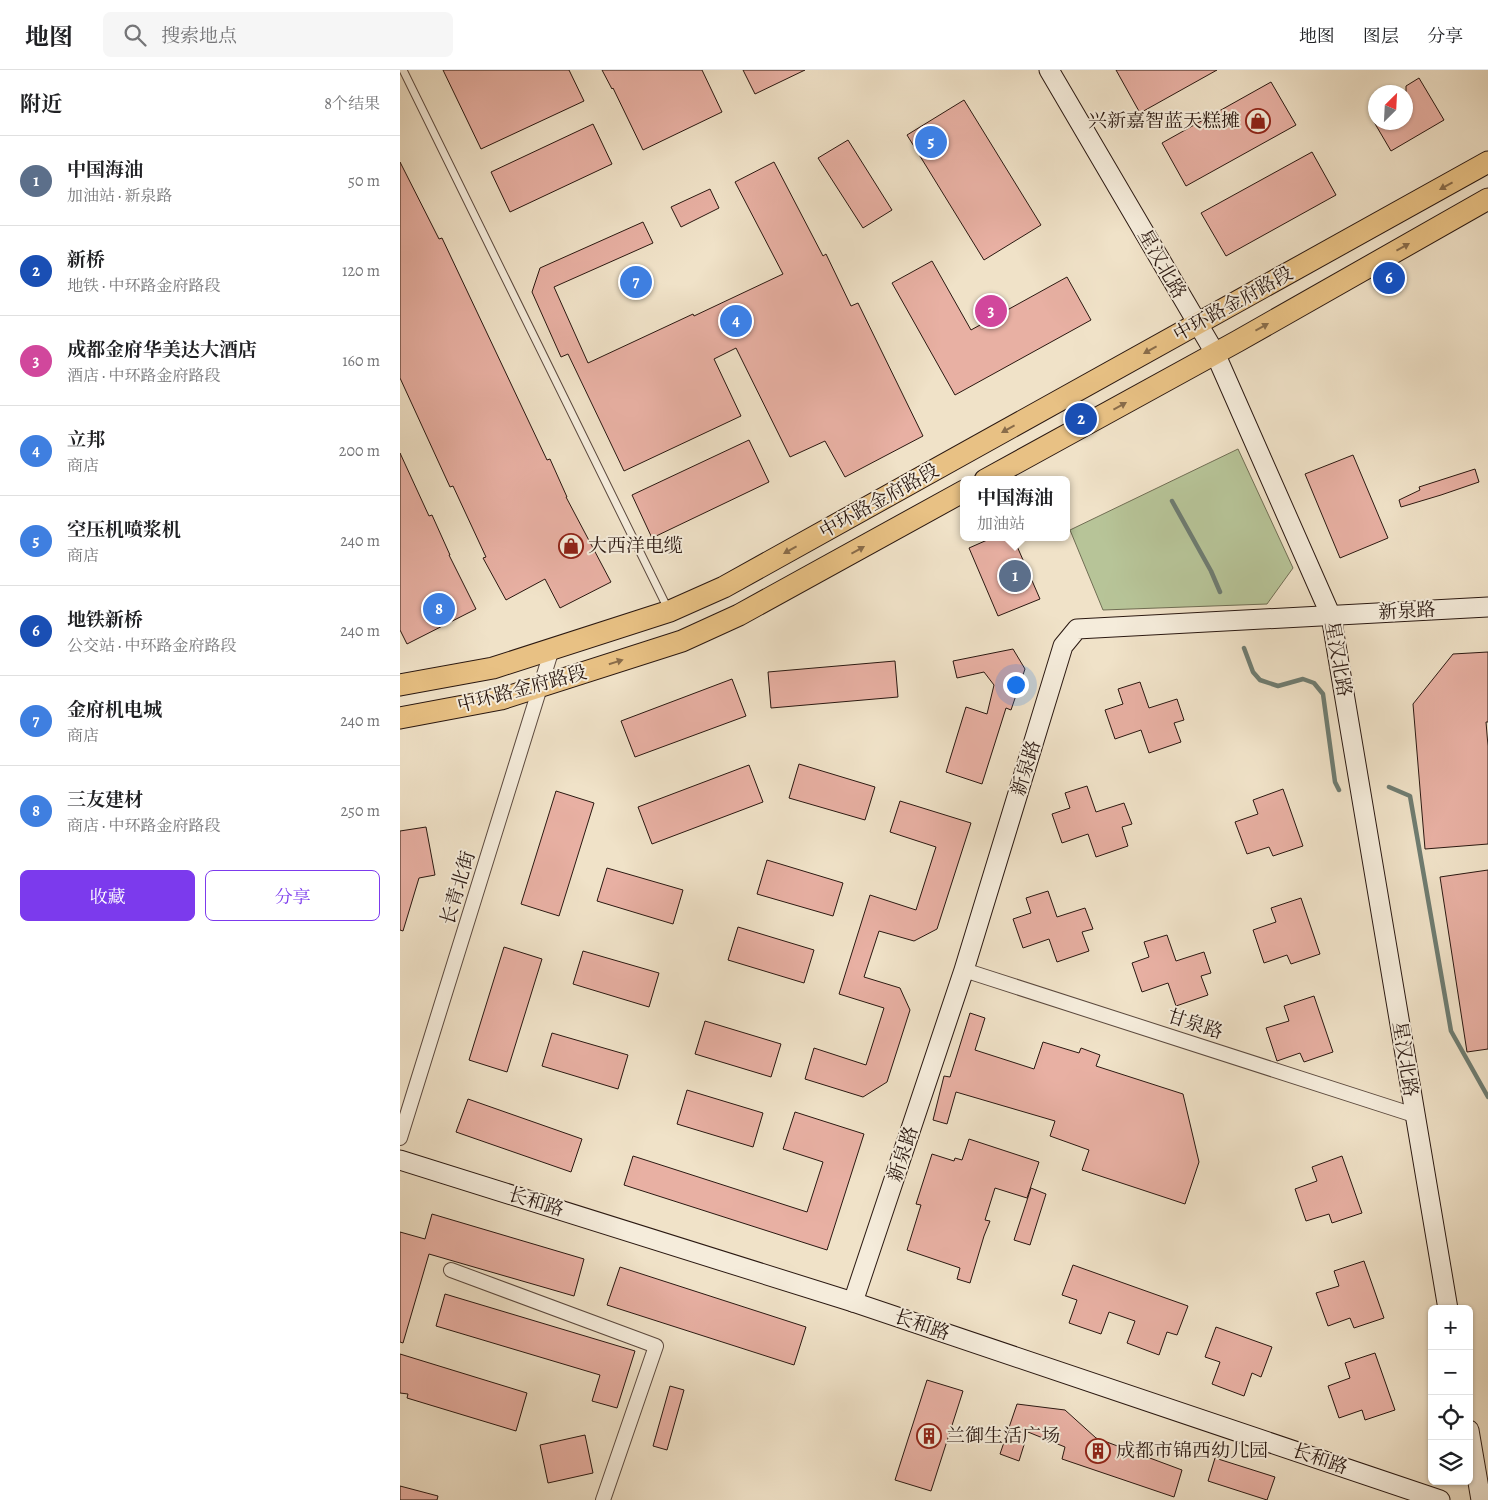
<!DOCTYPE html>
<html lang="zh">
<head>
<meta charset="utf-8">
<style>
	body { margin:0; font-family:Alegreya,"Noto Serif SC",serif; background:#f6f6f6; color:#202124 }
	.controls { position:absolute; right:15px; bottom:15px; display:grid; overflow:hidden; border-radius:8px; box-shadow:0 1px 4px #0004 }
	.controls button { width:45px; height:45px; display:grid; place-items:center; padding:0; border:0; border-bottom:1px solid #e0e0e0; background:#fff; color:#202124; font:25px sans-serif }
	.compass { position:absolute; left:968px; top:15px; width:45px; height:45px; border-radius:50%; background:#fff; box-shadow:0 1px 4px #0004; rotate:24deg }
	.you { position:absolute; left:615px; top:614px; width:18px; height:18px; margin:-12px; border:4px solid #fff; border-radius:50%; background:#1a73e8; box-shadow:0 0 0 8px #1a73e833 }
	.badge { display:grid; place-items:center; width:32px; height:32px; border-radius:50%; background:#7c3aed; color:#fff; font-size:16px; font-weight:700 }
	.pin { position:absolute; translate:-50% -50%; border:2px solid #fff; box-shadow:0 1px 5px #0006 }
	.popup { position:absolute; left:560px; top:406px; width:110px; height:65px; box-sizing:border-box; display:grid; place-content:center; border-radius:8px; background:#fff; filter:drop-shadow(0 1px 4px #0005); font-size:16px; white-space:nowrap; color:#757577 }
	.popup b { font-size:19px; color:#202124 }
	.popup::after { content:''; position:absolute; left:50%; top:100%; margin-left:-10px; border:10px solid transparent; border-top-color:#fff }
	.list { margin:0; padding:0; list-style:none }
	h2 { display:flex; justify-content:space-between; align-items:center; height:65px; margin:0; padding:0 20px; font-size:21px }
	h2 small { font-size:16px; font-weight:400; color:#757577 }
	.list li { display:grid; grid-template-columns:32px 1fr auto; gap:15px; align-items:center; box-sizing:border-box; height:90px; padding:0 20px; border-top:1px solid #e0e0e0 }
	.list b { display:block; font-size:19px; white-space:nowrap }
	.list p { margin:0; font-size:16px; white-space:nowrap; color:#757577 }
	.list em { font-size:16px; font-style:normal; color:#757577 }
	.actions { display:flex; gap:10px; padding:15px 20px }
	.actions a { flex:1; padding:11px 0; border:1px solid #7c3aed; border-radius:8px; text-align:center; font-size:18px; color:#7c3aed }
	.actions .main { background:#7c3aed; color:#fff }
	.icon { flex:none; width:28px; height:28px; fill:none; stroke:currentColor; stroke-width:2; stroke-linecap:round; stroke-linejoin:round }
	.map { position:relative; flex:none; width:1088px; height:1430px; overflow:hidden }
	header { display:flex; align-items:center; gap:30px; box-sizing:border-box; height:70px; padding:0 25px; background:#fff; border-bottom:1px solid #e0e0e0 }
	header strong { font-size:24px }
	nav { display:flex; gap:28px; margin-inline-start:auto; font-size:18px }
	.search { width:350px; height:45px; background:#f6f6f6; display:flex; align-items:center; gap:12px; box-sizing:border-box; padding:0 18px; border-radius:8px; color:#757577; font-size:19px }
	main { display:flex }
	aside { flex:1; background:#fff }
	.map>svg:first-child { display:block }
	.green { fill:#b7c498; stroke:#706e54 }
	.lines { fill:none; stroke-linecap:round; stroke-linejoin:round }
	.stream { stroke:#6e7c71; stroke-width:4.5 }
	.building { fill:#e8b0a3; stroke:#2a1811 }
	.lane-casing { stroke:#5c4a3f; stroke-width:9 }
	.street-casing { stroke:#5c4a3f; stroke-width:16 }
	.secondary-casing { stroke:#2a1811; stroke-width:21 }
	.primary-casing { stroke:#2a1811; stroke-width:23 }
	.lane { stroke:#f5ecdb; stroke-width:7 }
	.street { stroke:#f5ecdb; stroke-width:14 }
	.secondary { stroke:#f5ecdb; stroke-width:19 }
	.primary { stroke:#e8c184; stroke-width:21 }
	.oneway { fill:#896c4a }
	.labels { text-anchor:middle; dominant-baseline:central; stroke-width:4; stroke-linejoin:round; paint-order:stroke }
	.poi-label { font-size:19px; fill:#2a1811; stroke:#f5ecdb; text-anchor:start }
	.street-label { font-size:19px; fill:#2a1811; stroke:#f5ecdb }
</style>
</head>
<body>
<header>
<strong>地图</strong>
<div class="search"><svg class="icon" aria-label="search" viewBox="0 0 24 24"><circle cx="10" cy="10" r="6"/><path d="M15 15l6 6"/></svg>搜索地点</div>
<nav><a>地图</a><a>图层</a><a>分享</a></nav>
</header>
<main>
<aside>
<h2>附近<small>8个结果</small></h2>
<ul class="list">
<li><span class="badge" style="background:#5c6f8a">1</span><div><b>中国海油</b><p>加油站 · 新泉路</p></div><em>50 m</em></li>
<li><span class="badge" style="background:#1a4fb4">2</span><div><b>新桥</b><p>地铁 · 中环路金府路段</p></div><em>120 m</em></li>
<li><span class="badge" style="background:#d1479c">3</span><div><b>成都金府华美达大酒店</b><p>酒店 · 中环路金府路段</p></div><em>160 m</em></li>
<li><span class="badge" style="background:#3f7fe0">4</span><div><b>立邦</b><p>商店</p></div><em>200 m</em></li>
<li><span class="badge" style="background:#3f7fe0">5</span><div><b>空压机喷浆机</b><p>商店</p></div><em>240 m</em></li>
<li><span class="badge" style="background:#1a4fb4">6</span><div><b>地铁新桥</b><p>公交站 · 中环路金府路段</p></div><em>240 m</em></li>
<li><span class="badge" style="background:#3f7fe0">7</span><div><b>金府机电城</b><p>商店</p></div><em>240 m</em></li>
<li><span class="badge" style="background:#3f7fe0">8</span><div><b>三友建材</b><p>商店 · 中环路金府路段</p></div><em>250 m</em></li>
</ul>
<div class="actions"><a class="main">收藏</a><a>分享</a></div>
</aside>
<div class="map">
<svg width="1088" height="1430" viewBox="0 0 1088 1430">
	<rect width="100%" height="100%" fill="#f0e2c8"/>
	<filter id="stains"><feTurbulence type="fractalNoise" baseFrequency=".004" numOctaves="4"/><feColorMatrix values="0 0 0 0 .2 0 0 0 0 .09 0 0 0 0 .02 0 0 0 .5 -.17"/></filter>
	<radialGradient id="worn" r=".72"><stop offset=".6" stop-color="#630" stop-opacity="0"/><stop offset="1" stop-color="#630" stop-opacity=".3"/></radialGradient>
	<!-- green -->
	<polygon class="green" points="838,379 893,498 867,534 703,540 670,460"/>
	<g class="lines">
		<!-- stream -->
		<g class="stream">
			<polyline points="772,431 811,501 820,522"/>
			<polyline points="844,578 853,602 860,610 878,616 903,609 914,613 923,624 935,712 939,720"/>
			<polyline points="989,717 1010,726 1051,961 1088,1027"/>
		</g>
	</g>
	<!-- building -->
	<g class="building">
		<polygon points="43,0 169,0 184,31 81,79"/>
		<polygon points="202,0 302,0 322,42 243,80 213,18 212,19"/>
		<polygon points="343,0 405,0 355,24"/>
		<polygon points="716,0 817,0 740,43"/>
		<polygon points="1019,8 1044,50 991,81 974,52 1006,52 1006,16"/>
		<polygon points="871,12 896,55 786,116 762,73"/>
		<polygon points="564,30 641,155 584,190 507,65"/>
		<polygon points="193,54 212,94 110,142 91,102"/>
		<polygon points="448,70 492,140 463,158 418,88"/>
		<polygon points="912,82 936,125 826,186 801,143"/>
		<polygon points="0,92 39,169 42,168 147,390 150,389 167,427 166,427 211,512 160,538 145,509 106,530 83,488 86,487 53,416 50,417 0,308"/>
		<polygon points="374,92 423,186 426,184 451,236 458,233 523,366 445,407 425,371 390,387 336,278 314,289 341,346 224,401 168,284 161,287 132,222 140,198 243,152 253,173 154,217 188,293 293,244 294,246 383,204 335,112"/>
		<polygon points="310,119 319,138 281,157 271,137"/>
		<polygon points="532,191 571,260 667,207 691,250 555,325 492,213"/>
		<polygon points="349,370 369,412 252,468 232,425"/>
		<polygon points="0,383 29,446 32,445 50,485 49,485 76,539 7,574 0,560"/>
		<polygon points="953,385 988,468 940,488 905,404"/>
		<polygon points="1075,399 1079,412 1041,425 1001,437 999,430 1020,420 1019,417"/>
		<polygon points="594,467 613,467 640,529 598,546 569,478"/>
		<polygon points="613,579 625,599 611,640 606,638 582,714 546,702 566,637 587,644 594,615 584,602 557,608 553,591"/>
		<polygon points="1088,582 1088,652 1086,652 1088,676 1088,774 1025,779 1013,634 1053,584"/>
		<polygon points="495,591 498,627 371,638 368,602"/>
		<polygon points="332,609 346,646 235,687 221,651"/>
		<polygon points="740,612 749,638 777,629 784,650 774,653 781,672 749,683 741,660 715,669 705,640 723,634 718,619"/>
		<polygon points="399,694 475,717 465,750 389,728"/>
		<polygon points="349,695 363,732 252,774 238,737"/>
		<polygon points="687,716 696,742 724,733 732,754 722,757 728,776 696,787 688,764 662,773 652,744 670,738 665,723"/>
		<polygon points="883,719 903,776 873,786 869,777 847,784 835,752 858,744 853,730"/>
		<polygon points="156,721 194,733 159,846 121,834"/>
		<polygon points="500,731 571,753 537,859 514,871 479,861 464,907 500,918 510,940 487,1012 463,1027 405,1009 414,978 466,995 484,938 439,924 470,825 516,840 536,777 490,762"/>
		<polygon points="26,757 35,805 19,808 3,861 0,860 0,761"/>
		<polygon points="367,790 443,813 433,846 357,824"/>
		<polygon points="207,798 283,820 273,854 197,831"/>
		<polygon points="1088,800 1088,979 1067,982 1040,807"/>
		<polygon points="648,821 657,847 685,838 693,859 682,862 689,881 657,892 649,869 623,878 613,849 631,843 626,828"/>
		<polygon points="901,828 920,884 891,894 887,885 864,893 853,860 876,852 871,838"/>
		<polygon points="338,857 414,880 404,913 328,890"/>
		<polygon points="767,865 776,891 804,882 811,903 801,906 808,925 776,936 768,913 742,922 732,893 749,887 744,872"/>
		<polygon points="104,877 142,889 107,1002 69,990"/>
		<polygon points="183,881 259,903 249,937 173,914"/>
		<polygon points="914,926 933,982 904,992 900,983 877,991 866,958 889,951 884,936"/>
		<polygon points="570,943 585,948 575,980 634,999 643,972 679,983 681,978 700,985 696,996 783,1024 799,1092 785,1134 682,1100 689,1080 650,1066 655,1051 556,1022 547,1054 533,1050 544,1006 550,1007"/>
		<polygon points="305,951 381,974 371,1007 295,984"/>
		<polygon points="152,963 228,985 218,1019 142,996"/>
		<polygon points="287,1020 363,1043 353,1077 277,1054"/>
		<polygon points="68,1029 182,1069 171,1102 56,1062"/>
		<polygon points="395,1042 464,1064 427,1180 224,1115 233,1086 407,1142 423,1092 383,1079"/>
		<polygon points="569,1069 639,1092 627,1128 595,1118 585,1150 590,1151 584,1166 570,1213 557,1209 560,1198 507,1180 521,1135 516,1134 532,1084 554,1091 555,1088 562,1090"/>
		<polygon points="942,1086 962,1143 932,1153 929,1144 906,1151 895,1119 917,1111 912,1097"/>
		<polygon points="631,1118 646,1124 630,1175 614,1170"/>
		<polygon points="32,1144 184,1189 174,1226 29,1184 3,1273 0,1272 0,1162 25,1169"/>
		<polygon points="964,1191 984,1248 954,1258 950,1248 928,1256 916,1223 939,1216 934,1201"/>
		<polygon points="673,1195 788,1236 777,1265 767,1262 759,1285 727,1273 735,1251 709,1242 701,1264 669,1253 677,1230 662,1225"/>
		<polygon points="220,1197 406,1257 394,1295 207,1235"/>
		<polygon points="45,1224 235,1281 217,1338 192,1331 200,1305 36,1256"/>
		<polygon points="816,1257 872,1277 861,1307 852,1303 844,1326 812,1314 820,1292 805,1287"/>
		<polygon points="975,1283 995,1340 965,1350 962,1340 939,1348 928,1316 950,1308 945,1293"/>
		<polygon points="0,1284 127,1323 116,1361 7,1328 8,1324 0,1323"/>
		<polygon points="527,1310 563,1321 531,1421 495,1410"/>
		<polygon points="270,1316 284,1320 267,1380 253,1376"/>
		<polygon points="617,1334 665,1340 696,1368 782,1400 774,1427 662,1389 665,1377 628,1362 619,1391 600,1384"/>
		<polygon points="185,1365 193,1403 148,1413 140,1375"/>
		<polygon points="815,1388 875,1407 867,1430 808,1411"/>
		<polygon points="0,1416 38,1426 37,1430 0,1430"/>
	</g>
	<g class="lines">
		<defs>
			<polyline id="lane" points="3,0 268,539"/>
			<g id="street">
				<polyline points="564,900 1014,1045"/>
				<polyline points="0,1068 152,579"/>
				<polyline points="51,1200 256,1276 203,1430"/>
			</g>
			<g id="secondary">
				<polyline points="649,0 815,283 931,546 1048,1239"/>
				<polyline points="0,1090 453,1232 1040,1430"/>
				<polyline points="453,1232 564,900 663,576 677,559 1088,537"/>
				<polyline points="1069,1360 1081,1430"/>
			</g>
			<g id="primary">
				<polyline points="585,410 838,271 1088,129"/>
				<polyline points="0,615 93,598 270,541 324,517 1088,92"/>
				<polyline points="0,648 101,629 282,571 339,545 564,421"/>
			</g>
		</defs>
		<!-- lane casing -->
		<use href="#lane" class="lane-casing"/>
		<!-- street casing -->
		<use href="#street" class="street-casing"/>
		<!-- secondary casing -->
		<use href="#secondary" class="secondary-casing"/>
		<!-- primary casing -->
		<use href="#primary" class="primary-casing"/>
		<!-- lane -->
		<use href="#lane" class="lane"/>
		<!-- street -->
		<use href="#street" class="street"/>
		<!-- secondary -->
		<use href="#secondary" class="secondary"/>
		<!-- primary -->
		<use href="#primary" class="primary"/>
	</g>
	<!-- one-way arrows -->
	<defs><path id="oneway-solid" d="M-6-.8H1V-3.2L6.5 0L1 3.2V.8H-6Z" transform="scale(1.25)"/></defs>
	<g class="oneway">
		<use href="#oneway-solid" transform="translate(1046 116) rotate(151)"/>
		<use href="#oneway-solid" transform="translate(1003 177) rotate(-29)"/>
		<use href="#oneway-solid" transform="translate(862 257) rotate(-29)"/>
		<use href="#oneway-solid" transform="translate(750 280) rotate(151)"/>
		<use href="#oneway-solid" transform="translate(720 336) rotate(-29)"/>
		<use href="#oneway-solid" transform="translate(608 359) rotate(151)"/>
		<use href="#oneway-solid" transform="translate(390 480) rotate(151)"/>
		<use href="#oneway-solid" transform="translate(458 480) rotate(-29)"/>
		<use href="#oneway-solid" transform="translate(216 592) rotate(-18)"/>
	</g>
	<!-- icons -->
	<defs>
		<symbol id="shop-ring" viewBox="-11 -11 22 22"><circle r="9.5" fill="#f5ecdb" stroke="#8f2418" stroke-width="1.5"/><path d="M-5-2.5h2.3a2.7 3.5 0 0 1 5.4 0H5L5.5 6h-11ZM-1.5-2.5h3a1.5 2.3 0 0 0-3 0Z" fill="#8f2418"/></symbol>
		<symbol id="building-ring" viewBox="-11 -11 22 22"><circle r="9.5" fill="#f5ecdb" stroke="#8f2418" stroke-width="1.5"/><path d="M-4-6H4V6H1V3H-1V6H-4ZM-2.5-4.3h1.7v1.8h-1.7ZM.8-4.3h1.7v1.8H.8ZM-2.5-1h1.7V.8h-1.7ZM.8-1h1.7V.8H.8Z" fill="#8f2418"/></symbol>
	</defs>
	<g fill-rule="evenodd">
		<use href="#shop-ring" x="844" y="37" width="28" height="28"/>
		<use href="#shop-ring" x="157" y="462" width="28" height="28"/>
		<use href="#building-ring" x="515" y="1352" width="28" height="28"/>
		<use href="#building-ring" x="684" y="1367" width="28" height="28"/>
	</g>
	<g class="labels">
		<!-- poi labels -->
		<g class="poi-label">
			<text x="840" y="51" text-anchor="end">兴新嘉智蓝天糕摊</text>
			<text x="188" y="476">大西洋电缆</text>
			<text x="546" y="1366">兰御生活广场</text>
			<text x="716" y="1381">成都市锦西幼儿园</text>
		</g>
		<!-- street labels -->
		<g class="street-label">
			<text transform="translate(762 194) rotate(60)">星汉北路</text>
			<text transform="translate(833 234) rotate(-29)">中环路金府路段</text>
			<text transform="translate(479 431) rotate(-29)">中环路金府路段</text>
			<text transform="translate(1007 541) rotate(-3)">新泉路</text>
			<text transform="translate(938 589) rotate(80)">星汉北路</text>
			<text transform="translate(122 619) rotate(-15)">中环路金府路段</text>
			<text transform="translate(626 698) rotate(-73)">新泉路</text>
			<text transform="translate(58 818) rotate(-73)">长青北街</text>
			<text transform="translate(795 954) rotate(18)">甘泉路</text>
			<text transform="translate(1005 989) rotate(81)">星汉北路</text>
			<text transform="translate(503 1084) rotate(-72)">新泉路</text>
			<text transform="translate(136 1132) rotate(17)">长和路</text>
			<text transform="translate(522 1255) rotate(19)">长和路</text>
			<text transform="translate(920 1389) rotate(19)">长和路</text>
		</g>
	</g>
	<rect width="100%" height="100%" filter="url(#stains)"/>
	<rect width="100%" height="100%" fill="url(#worn)"/>
</svg>
<div class="controls">
<button>+</button>
<button>−</button>
<button><svg class="icon" aria-label="locate" viewBox="0 0 24 24"><circle cx="12" cy="12" r="6"/><path d="M12 2v4M12 18v4M2 12h4M18 12h4"/></svg></button>
<button><svg class="icon" aria-label="layers" viewBox="0 0 24 24"><path d="M12 4l9 5-9 5-9-5zM3 14l9 5 9-5"/></svg></button>
</div>
<svg class="compass" viewBox="-18 -18 36 36"><path d="M0-13l5 13h-10z" fill="#e53935"/><path d="M0 13l5-13h-10z" fill="#757577"/></svg>
<div class="you"></div>
<div class="pin badge" style="left:615px;top:506px;background:#5c6f8a">1</div>
<div class="popup"><b>中国海油</b>加油站</div>
<div class="pin badge" style="left:681px;top:349px;background:#1a4fb4">2</div>
<div class="pin badge" style="left:591px;top:241px;background:#d1479c">3</div>
<div class="pin badge" style="left:336px;top:251px;background:#3f7fe0">4</div>
<div class="pin badge" style="left:531px;top:72px;background:#3f7fe0">5</div>
<div class="pin badge" style="left:989px;top:208px;background:#1a4fb4">6</div>
<div class="pin badge" style="left:236px;top:212px;background:#3f7fe0">7</div>
<div class="pin badge" style="left:39px;top:539px;background:#3f7fe0">8</div>
</div>
</main>
</body>
</html>
